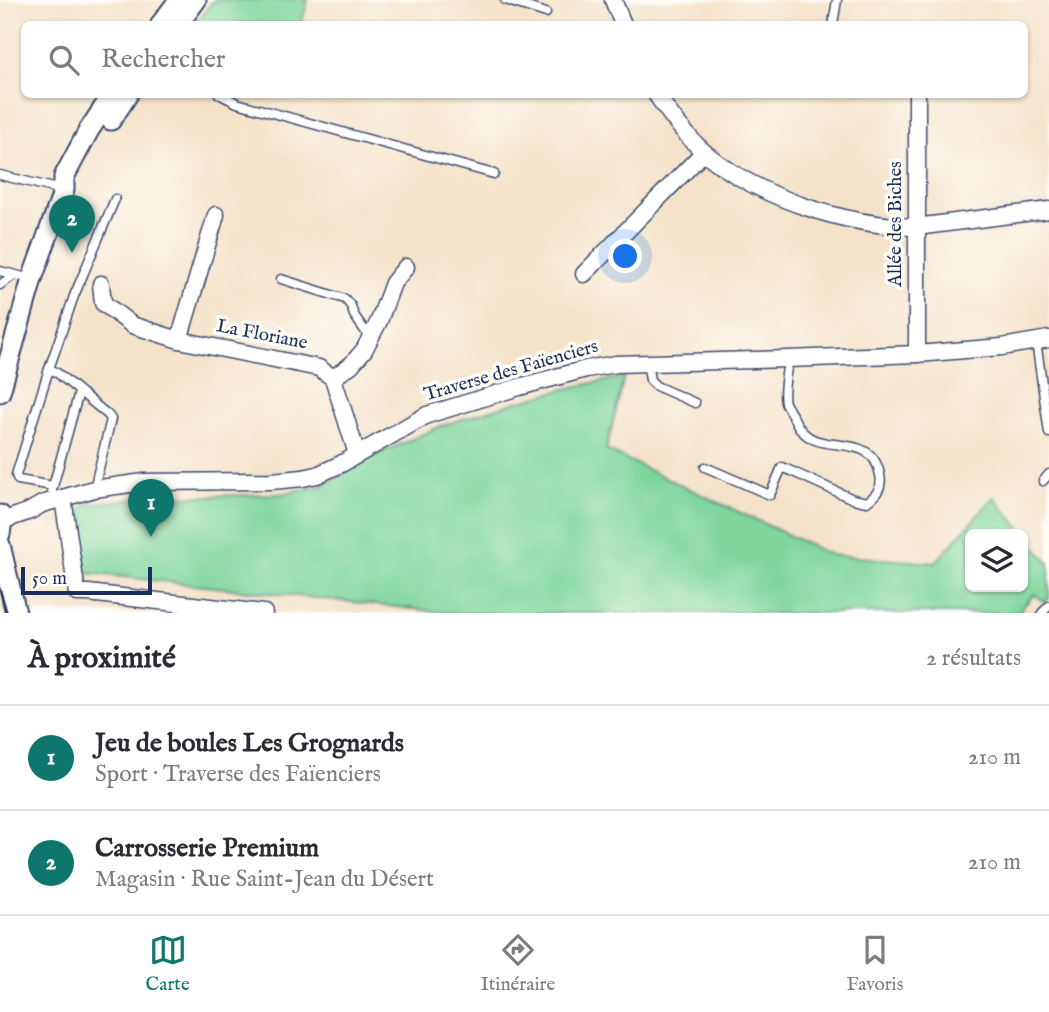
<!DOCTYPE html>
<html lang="fr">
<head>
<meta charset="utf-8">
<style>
	body { margin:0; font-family:"IM FELL English",serif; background:#f2f2f3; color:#2b2b33 }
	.controls { position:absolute; right:21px; bottom:21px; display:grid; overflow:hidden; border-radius:10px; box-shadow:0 2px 5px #0004 }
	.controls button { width:63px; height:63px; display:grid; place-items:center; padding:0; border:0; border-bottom:2px solid #e1e1e2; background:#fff; color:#2b2b33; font:35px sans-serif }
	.scale { position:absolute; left:21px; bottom:18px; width:131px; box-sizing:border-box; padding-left:7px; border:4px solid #1b2f5e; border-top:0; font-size:19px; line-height:24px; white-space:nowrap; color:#1b2f5e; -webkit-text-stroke:5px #fdfcf7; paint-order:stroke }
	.you { position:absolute; left:626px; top:257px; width:24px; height:24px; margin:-18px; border:5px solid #fff; border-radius:50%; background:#1a73e8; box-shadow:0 0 0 10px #1a73e833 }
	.badge { display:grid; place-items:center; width:46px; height:46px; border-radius:50%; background:#0f766e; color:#fff; font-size:23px; font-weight:700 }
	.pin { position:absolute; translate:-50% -58px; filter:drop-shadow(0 2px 4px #0008) }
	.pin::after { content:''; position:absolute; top:37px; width:24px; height:21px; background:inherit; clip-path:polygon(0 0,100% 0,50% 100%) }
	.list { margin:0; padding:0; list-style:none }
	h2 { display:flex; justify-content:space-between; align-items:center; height:91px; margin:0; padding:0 28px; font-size:30px }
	h2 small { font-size:23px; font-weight:400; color:#7c7c81 }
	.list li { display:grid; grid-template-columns:46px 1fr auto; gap:21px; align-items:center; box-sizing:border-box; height:105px; padding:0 28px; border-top:2px solid #e1e1e2 }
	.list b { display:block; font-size:26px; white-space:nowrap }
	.list p { margin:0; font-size:23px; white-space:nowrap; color:#7c7c81 }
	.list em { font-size:23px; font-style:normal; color:#7c7c81 }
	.icon { flex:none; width:38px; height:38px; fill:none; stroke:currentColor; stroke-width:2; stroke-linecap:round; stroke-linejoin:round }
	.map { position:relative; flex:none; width:1049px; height:613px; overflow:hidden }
	.search { position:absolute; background:#fff; box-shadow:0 2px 5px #0004; left:21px; right:21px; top:21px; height:77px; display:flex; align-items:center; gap:18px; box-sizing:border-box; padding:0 24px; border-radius:10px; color:#7c7c81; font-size:26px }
	.sheet { height:301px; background:#fff }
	nav { display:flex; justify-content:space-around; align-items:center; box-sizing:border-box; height:98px; border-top:2px solid #e1e1e2; background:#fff; font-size:19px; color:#7c7c81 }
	nav a { display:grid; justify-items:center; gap:4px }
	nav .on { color:#0f766e }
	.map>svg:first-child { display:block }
	.grass { fill:#7fd69b; stroke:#4d827c; stroke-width:2; fill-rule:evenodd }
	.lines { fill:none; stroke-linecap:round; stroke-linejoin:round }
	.service-casing { stroke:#3c4a6e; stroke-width:11 }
	.minor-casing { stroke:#3c4a6e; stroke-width:19 }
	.tertiary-casing { stroke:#3c4a6e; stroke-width:23 }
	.service { stroke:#fff; stroke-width:8 }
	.minor { stroke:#fff; stroke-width:16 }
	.tertiary { stroke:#fff; stroke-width:19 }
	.tram { stroke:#1b2f5e; stroke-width:2 }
	.labels { text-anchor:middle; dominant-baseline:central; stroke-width:7; stroke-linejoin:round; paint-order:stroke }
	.street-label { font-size:19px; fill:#1b2f5e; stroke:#fdfcf7 }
</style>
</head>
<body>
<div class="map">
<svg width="1049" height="613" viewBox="0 0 1049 613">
	<rect width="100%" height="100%" fill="#fdfcf7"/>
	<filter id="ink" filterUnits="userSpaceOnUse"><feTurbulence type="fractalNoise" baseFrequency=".0143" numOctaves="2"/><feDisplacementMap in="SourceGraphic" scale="14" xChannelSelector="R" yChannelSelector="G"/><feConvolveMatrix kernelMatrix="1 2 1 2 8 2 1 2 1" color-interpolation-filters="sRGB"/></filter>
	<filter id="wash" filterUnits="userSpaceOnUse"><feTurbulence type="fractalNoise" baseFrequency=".00686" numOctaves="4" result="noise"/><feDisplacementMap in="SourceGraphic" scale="28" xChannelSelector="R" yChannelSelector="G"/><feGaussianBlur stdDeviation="1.57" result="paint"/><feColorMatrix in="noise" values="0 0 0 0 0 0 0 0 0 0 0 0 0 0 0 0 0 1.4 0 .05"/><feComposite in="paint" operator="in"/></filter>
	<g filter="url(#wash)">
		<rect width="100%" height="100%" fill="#f4e3c9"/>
		<!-- grass -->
		<g class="grass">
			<polygon points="214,0 308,0 301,24 195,24"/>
			<path d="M624 377 606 450 831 555 935 563 994 497 1049 563V598L1045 603 1034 594 1018 613H451L87 573 78 560V514L85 505 142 498 279 494 322 486 379 454 441 426 516 402 573 387ZM970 534H1023V587H970Z"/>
		</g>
	</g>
	<g filter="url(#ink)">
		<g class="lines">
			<defs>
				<g id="service">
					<polyline points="505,0 546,13"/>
					<polyline points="833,24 837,0"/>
					<polyline points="219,94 237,103 494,174"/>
					<polyline points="0,175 62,190"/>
					<polyline points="0,271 32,279"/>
					<polyline points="281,279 345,299 351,306 354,315 370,338"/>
					<polyline points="0,285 14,275"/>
					<polyline points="1036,341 1049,433"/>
					<polyline points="647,362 650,380 656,386 695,403"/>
					<polyline points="49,369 16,475 18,480 53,486"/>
					<path d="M705 467 770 495 782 467 853 499 867 502C876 495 883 488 880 475 872 430 823 456 802 431 798 427 796 421 793 417 791 413 787 407 785 403 782 390 787 373 788 359"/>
					<polyline points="1043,481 1049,474"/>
					<polyline points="94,489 111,419 108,415 56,372 49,369 74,296 115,199"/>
					<polyline points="52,490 79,392"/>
					<polyline points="1042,613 1049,606"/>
				</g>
				<g id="minor">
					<polyline points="613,0 623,24"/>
					<path d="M656 94C670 115 686 136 705 153 759 198 846 226 916 227L1049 210"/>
					<polyline points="584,274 704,152"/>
					<polyline points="101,284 103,303 132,325 179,340 319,368 333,378 357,454"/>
					<polyline points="179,340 216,215"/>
					<polyline points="917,354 917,94"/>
					<polyline points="333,378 351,365 364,350 379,321 393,283 406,267"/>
					<polyline points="63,498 77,593 88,593 264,613"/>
					<polyline points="2,521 30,511 42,504 94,489 144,482 271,481 303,478 317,475 341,464 427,415 519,387 586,369 616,364 788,359 917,354 1002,347 1049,339"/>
				</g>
				<g id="tertiary">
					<polyline points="161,24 179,0"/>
					<polyline points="178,24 196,0"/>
					<polyline points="111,120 128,94"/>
					<polyline points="0,392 32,279 64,190 64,177 89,130 113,94"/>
					<polyline points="0,515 2,521 0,534"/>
					<polyline points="0,545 16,613"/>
				</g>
			</defs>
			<!-- service casing -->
			<use href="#service" class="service-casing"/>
			<!-- minor casing -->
			<use href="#minor" class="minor-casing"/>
			<!-- tertiary casing -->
			<use href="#tertiary" class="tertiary-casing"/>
			<!-- service -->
			<use href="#service" class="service"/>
			<!-- minor -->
			<use href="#minor" class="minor"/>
			<!-- tertiary -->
			<use href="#tertiary" class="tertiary"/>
			<!-- tram -->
			<polyline class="tram" points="0,589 7,613"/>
		</g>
	</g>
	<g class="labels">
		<!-- street labels -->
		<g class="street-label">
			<text transform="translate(896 224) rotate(-90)">Allée des Biches</text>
			<text transform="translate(262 335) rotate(11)">La Floriane</text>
			<text transform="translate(511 371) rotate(-16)">Traverse des Faïenciers</text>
		</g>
	</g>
</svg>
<div class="controls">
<button><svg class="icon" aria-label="layers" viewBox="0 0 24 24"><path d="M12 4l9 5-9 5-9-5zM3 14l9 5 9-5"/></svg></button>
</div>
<div class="scale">50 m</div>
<div class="you"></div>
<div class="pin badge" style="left:151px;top:537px">1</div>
<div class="pin badge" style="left:72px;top:253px">2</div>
<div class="search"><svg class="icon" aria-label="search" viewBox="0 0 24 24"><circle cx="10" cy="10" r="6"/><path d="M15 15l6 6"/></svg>Rechercher</div>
</div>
<section class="sheet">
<h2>À proximité<small>2 résultats</small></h2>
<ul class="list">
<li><span class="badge">1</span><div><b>Jeu de boules Les Grognards</b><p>Sport · Traverse des Faïenciers</p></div><em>210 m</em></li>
<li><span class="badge">2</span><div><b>Carrosserie Premium</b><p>Magasin · Rue Saint-Jean du Désert</p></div><em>210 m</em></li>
</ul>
</section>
<nav>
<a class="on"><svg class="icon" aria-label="map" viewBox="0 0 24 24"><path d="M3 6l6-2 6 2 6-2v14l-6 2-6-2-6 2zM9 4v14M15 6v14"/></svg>Carte</a>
<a><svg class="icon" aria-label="directions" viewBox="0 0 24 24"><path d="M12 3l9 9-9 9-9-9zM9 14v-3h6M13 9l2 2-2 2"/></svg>Itinéraire</a>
<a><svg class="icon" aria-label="saved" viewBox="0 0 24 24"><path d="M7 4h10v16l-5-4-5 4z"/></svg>Favoris</a>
</nav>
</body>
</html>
